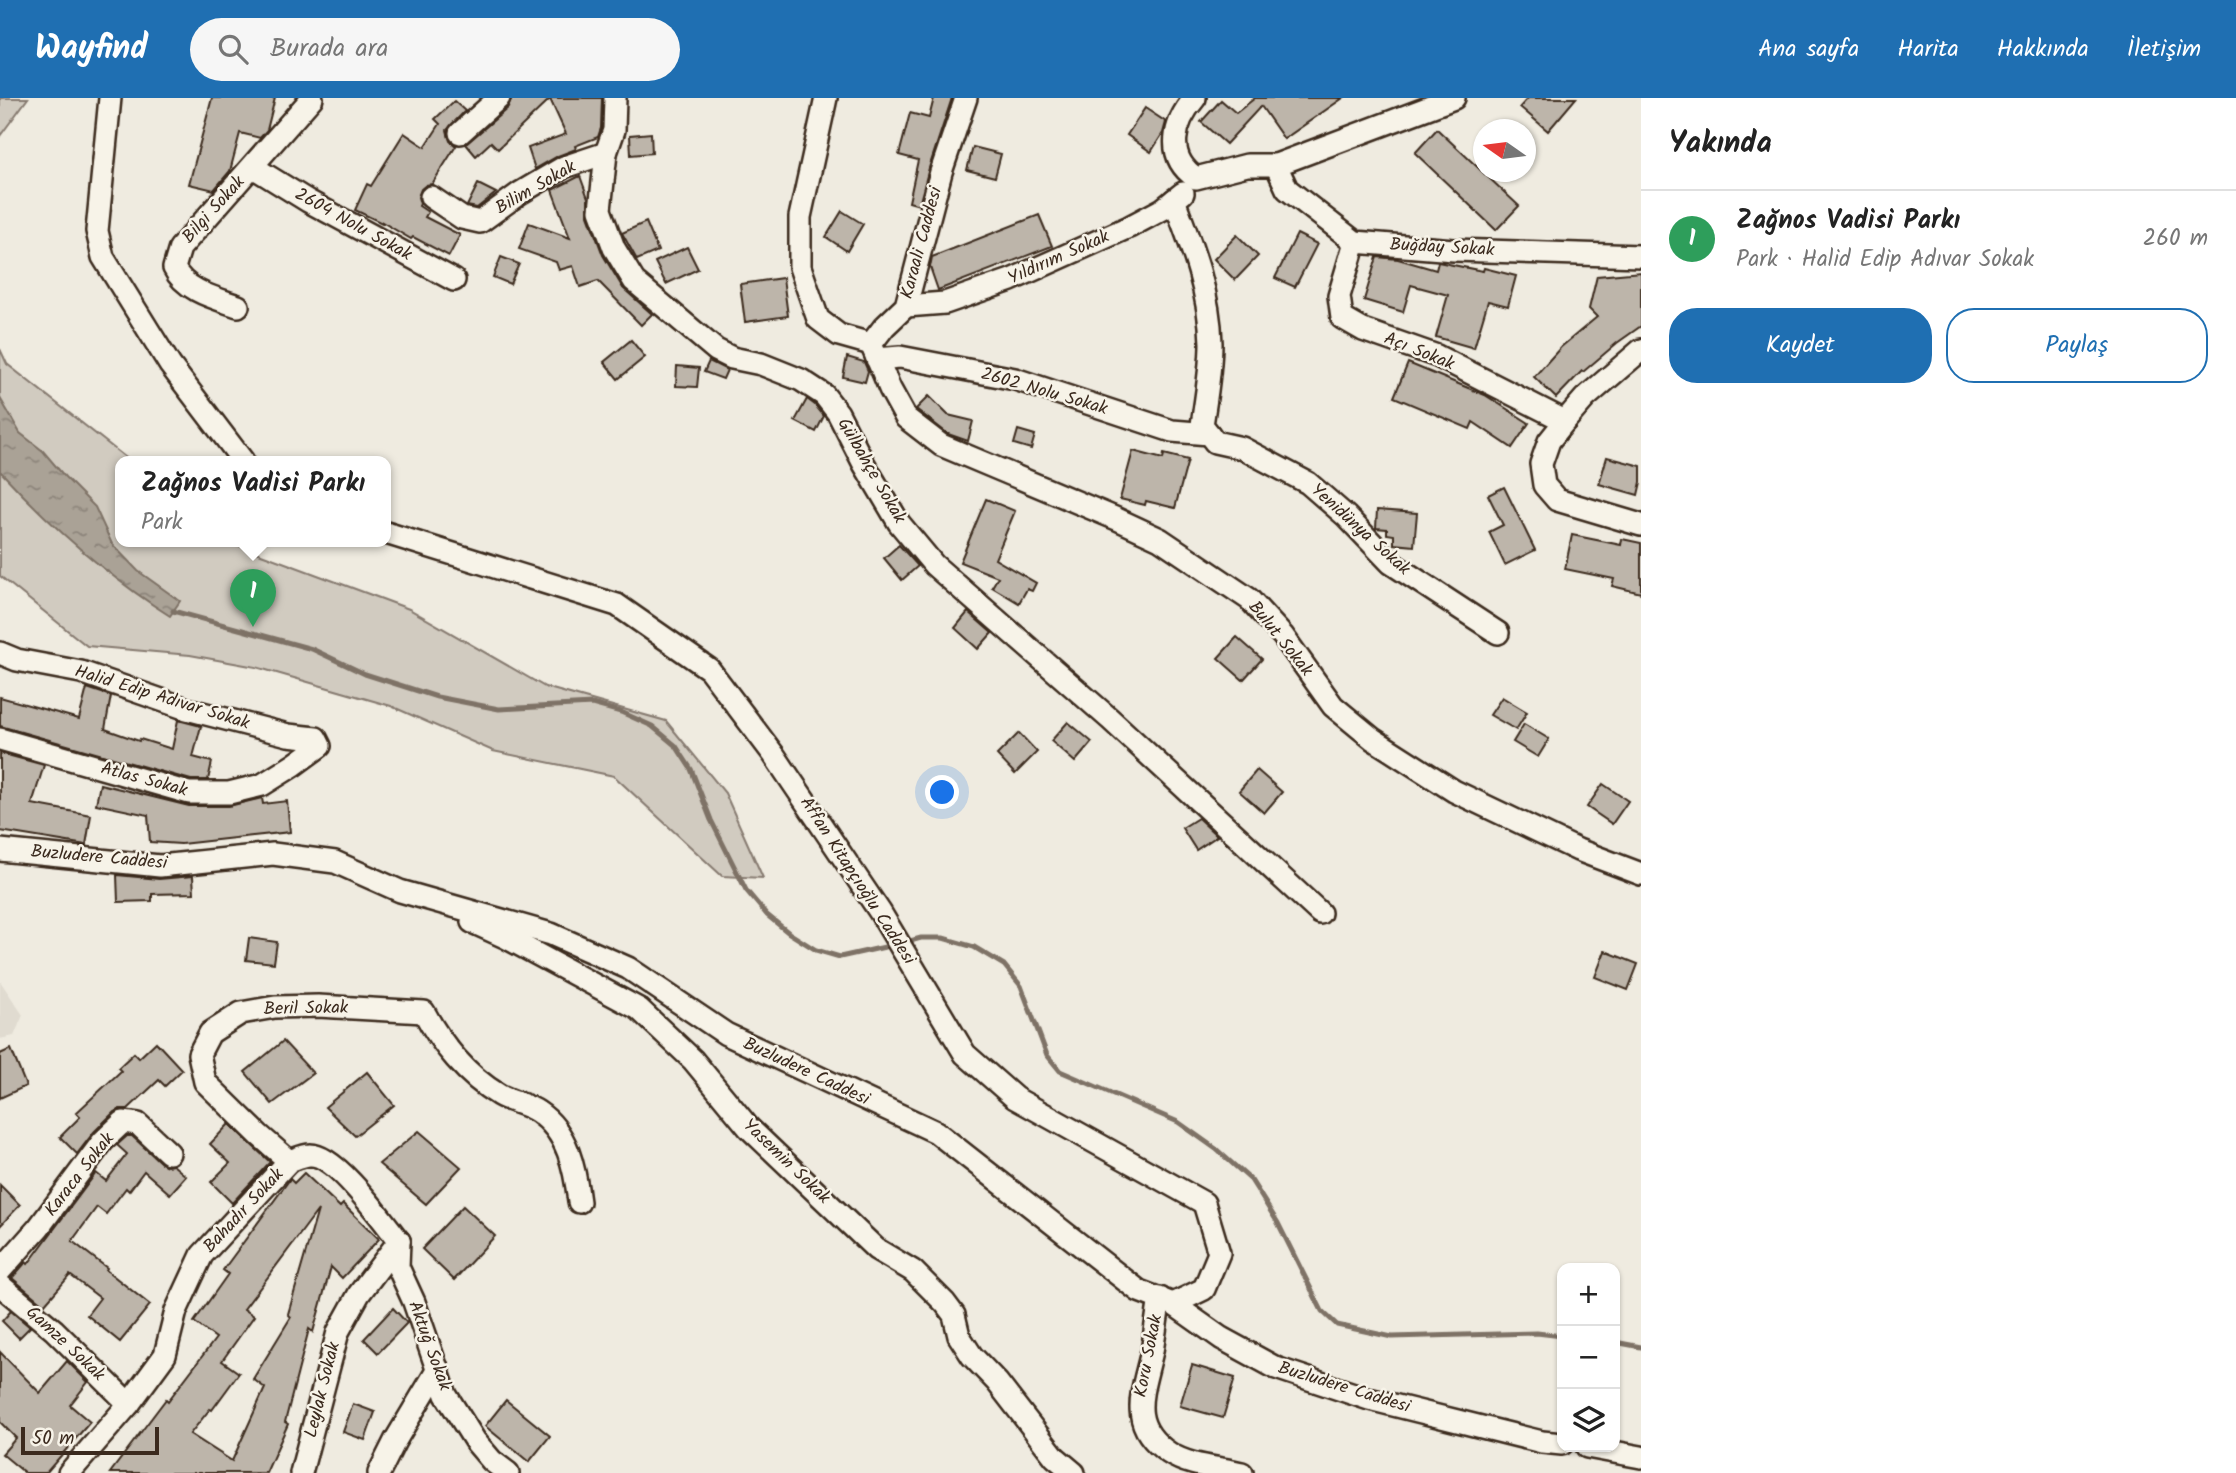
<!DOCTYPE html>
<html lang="tr">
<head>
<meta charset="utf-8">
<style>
	body { margin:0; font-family:Kalam,sans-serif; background:#f6f6f6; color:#222 }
	.controls { position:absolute; right:21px; bottom:21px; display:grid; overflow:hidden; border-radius:14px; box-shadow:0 2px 5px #0004 }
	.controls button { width:63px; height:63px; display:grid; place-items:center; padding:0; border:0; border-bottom:2px solid #e0e0e0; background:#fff; color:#222; font:35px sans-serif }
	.compass { position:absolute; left:1473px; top:21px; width:63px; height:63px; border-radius:50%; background:#fff; box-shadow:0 2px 5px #0004; rotate:284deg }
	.scale { position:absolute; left:21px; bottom:18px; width:138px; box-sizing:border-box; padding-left:7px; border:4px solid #3b2a1e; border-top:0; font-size:19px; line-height:24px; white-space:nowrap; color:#3b2a1e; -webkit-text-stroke:5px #f7f3e8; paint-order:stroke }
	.you { position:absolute; left:943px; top:695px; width:24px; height:24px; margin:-18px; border:5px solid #fff; border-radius:50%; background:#1a73e8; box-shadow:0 0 0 10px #1a73e833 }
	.badge { display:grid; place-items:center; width:46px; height:46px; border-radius:50%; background:#1f6fb2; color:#fff; font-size:23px; font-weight:700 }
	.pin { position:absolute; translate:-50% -58px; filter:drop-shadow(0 2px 4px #0008) }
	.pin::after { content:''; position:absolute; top:37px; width:24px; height:21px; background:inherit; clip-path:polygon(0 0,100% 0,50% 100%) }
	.popup { position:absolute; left:115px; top:358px; width:276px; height:91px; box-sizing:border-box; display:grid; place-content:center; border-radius:14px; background:#fff; filter:drop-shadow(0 2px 5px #0005); font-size:23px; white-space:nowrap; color:#767676 }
	.popup b { font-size:26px; color:#222 }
	.popup::after { content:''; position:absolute; left:50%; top:100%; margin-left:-14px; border:14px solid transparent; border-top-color:#fff }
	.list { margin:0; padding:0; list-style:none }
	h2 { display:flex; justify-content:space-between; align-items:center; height:91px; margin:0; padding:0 28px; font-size:30px }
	h2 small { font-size:23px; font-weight:400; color:#767676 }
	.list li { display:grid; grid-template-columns:46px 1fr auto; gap:21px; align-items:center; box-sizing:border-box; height:98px; padding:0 28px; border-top:2px solid #e0e0e0 }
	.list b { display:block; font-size:26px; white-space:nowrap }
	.list p { margin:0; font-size:23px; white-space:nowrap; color:#767676 }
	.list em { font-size:23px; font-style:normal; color:#767676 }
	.actions { display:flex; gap:14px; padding:21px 28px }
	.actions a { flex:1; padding:16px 0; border:2px solid #1f6fb2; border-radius:28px; text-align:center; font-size:24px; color:#1f6fb2 }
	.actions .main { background:#1f6fb2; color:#fff }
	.icon { flex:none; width:38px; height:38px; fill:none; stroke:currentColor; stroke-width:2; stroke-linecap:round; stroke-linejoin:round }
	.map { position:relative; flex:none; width:1641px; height:1375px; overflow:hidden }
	header { display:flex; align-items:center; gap:42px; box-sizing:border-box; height:98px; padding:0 35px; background:#1f6fb2; color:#fff }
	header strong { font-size:33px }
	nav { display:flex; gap:38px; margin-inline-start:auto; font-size:24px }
	.search { width:490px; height:63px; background:#f6f6f6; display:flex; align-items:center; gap:18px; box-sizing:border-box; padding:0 24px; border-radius:38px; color:#767676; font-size:26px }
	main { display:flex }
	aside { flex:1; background:#fff }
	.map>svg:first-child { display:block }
	.built { fill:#e0dbd0 }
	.green { fill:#d1cbc0; stroke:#867a6f; stroke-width:2 }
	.water { fill:url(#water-ripples); stroke:#7e7266; stroke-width:2 }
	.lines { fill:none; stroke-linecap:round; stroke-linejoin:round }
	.stream { stroke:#7e7266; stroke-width:5 }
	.building { fill:#bdb5aa; stroke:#3b2a1e; stroke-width:2; fill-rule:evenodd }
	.minor-casing { stroke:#3b2a1e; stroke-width:26 }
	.minor { stroke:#f7f3e8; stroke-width:21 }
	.labels { text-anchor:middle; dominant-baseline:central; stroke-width:5; stroke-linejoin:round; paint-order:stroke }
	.street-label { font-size:18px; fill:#3b2a1e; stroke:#f7f3e8 }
</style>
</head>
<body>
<header>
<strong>Wayfind</strong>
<div class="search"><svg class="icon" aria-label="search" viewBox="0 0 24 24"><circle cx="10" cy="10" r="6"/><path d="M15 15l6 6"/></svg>Burada ara</div>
<nav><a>Ana sayfa</a><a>Harita</a><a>Hakkında</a><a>İletişim</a></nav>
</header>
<main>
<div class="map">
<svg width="1641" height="1375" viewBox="0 0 1641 1375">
	<defs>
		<pattern id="water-ripples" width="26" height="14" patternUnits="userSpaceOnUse" patternTransform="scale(1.75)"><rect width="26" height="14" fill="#aaa296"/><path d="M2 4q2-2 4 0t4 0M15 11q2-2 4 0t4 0" fill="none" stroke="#8c847a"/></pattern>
	</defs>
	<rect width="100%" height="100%" fill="#efebe0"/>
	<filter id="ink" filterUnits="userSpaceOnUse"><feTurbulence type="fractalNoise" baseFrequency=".0143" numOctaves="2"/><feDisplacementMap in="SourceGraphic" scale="14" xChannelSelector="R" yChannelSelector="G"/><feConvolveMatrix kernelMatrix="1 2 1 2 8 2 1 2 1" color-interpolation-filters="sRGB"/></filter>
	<g filter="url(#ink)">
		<!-- built -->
		<polygon class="built" points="0,883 23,917 14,938 0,941"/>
		<!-- green -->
		<g class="green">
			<polygon points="0,0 28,0 0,38"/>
			<polygon points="0,251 7,266 130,363 120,363 120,443 232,443 237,447 409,511 545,589 666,623 725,695 763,780 722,778 614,678 493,653 391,608 256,569 190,557 87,548 0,478"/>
		</g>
		<!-- water -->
		<path class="water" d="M0 300 20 335 43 353 65 379 95 409 112 446 138 473 180 503 170 518C108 479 50 427 0 373Z"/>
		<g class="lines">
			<!-- stream -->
			<g class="stream">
				<polyline points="173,513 312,551 365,576 437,599 499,611 592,606 621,614 652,628 676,648 691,671 711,722 746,792 767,817 789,835 816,852 840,859 894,847"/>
				<polyline points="903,845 921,840 943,840 974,849 1004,867 1021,888 1047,957 1060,973 1178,1024 1216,1051 1251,1082 1278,1125 1322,1213 1337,1227 1392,1239 1537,1235 1562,1238"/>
				<polyline points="1615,1244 1641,1249"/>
			</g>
		</g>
		<!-- building -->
		<g class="building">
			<polygon points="212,0 275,0 267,32 260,40 240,35 230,73 214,92 189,86"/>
			<polygon points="512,0 602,0 601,30 598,39 575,48 576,51 558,58 535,71 528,50 566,36 550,1 498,51 491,44 476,58 466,46 508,10"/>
			<polygon points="934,0 952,0 929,70 919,107 909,104 918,62 899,57 910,15 929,20"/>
			<polygon points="1255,0 1343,0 1284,41 1261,8 1226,46 1201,24 1221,2 1236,15"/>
			<polygon points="1528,0 1576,0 1548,33 1520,9"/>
			<polygon points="454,3 465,13 447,32 450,43 456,48 432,86 426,87 421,91 418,99 420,106 419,108 428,114 425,119 460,137 449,158 413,139 411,141 382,124 382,125 355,112 367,86 371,88 404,35 425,49 440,26 435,21"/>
			<polygon points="1145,10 1166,24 1163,35 1151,54 1127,37"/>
			<polygon points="1437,31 1519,108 1496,132 1415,55"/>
			<polygon points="651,35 652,55 631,57 630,37"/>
			<polygon points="973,49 1001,56 995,79 967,72"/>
			<polygon points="580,78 588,100 588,117 603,157 623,190 652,216 641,227 598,183 580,189 573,168 559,172 556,164 519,151 529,125 570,140 552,92"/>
			<polygon points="478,86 496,95 477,110 467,108"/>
			<polygon points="842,113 863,126 847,153 826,139"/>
			<polygon points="1039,117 1052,148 938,192 930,169 932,159"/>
			<polygon points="646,124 658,153 637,162 622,135"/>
			<polygon points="1297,136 1317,146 1295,189 1275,180"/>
			<polygon points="1237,137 1258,158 1235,182 1214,161"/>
			<polygon points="687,149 698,171 666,186 655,164"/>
			<polygon points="501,159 519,166 510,186 493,179"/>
			<polygon points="1377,159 1398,161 1436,172 1438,164 1483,173 1484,170 1516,178 1508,208 1488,203 1474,250 1436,239 1448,197 1411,187 1403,214 1364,202"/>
			<polygon points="1641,174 1641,228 1617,245 1583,274 1582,273 1556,300 1534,279 1561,249 1597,219 1589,211 1597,178"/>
			<polygon points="783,180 788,218 745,224 740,186"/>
			<polygon points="631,242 645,259 618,281 604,264"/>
			<polygon points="847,259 864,264 868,273 865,284 843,279"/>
			<polygon points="709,263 727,272 723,281 704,274"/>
			<polygon points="1408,265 1485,297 1529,325 1512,350 1473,324 1470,331 1394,299"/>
			<polygon points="677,268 699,270 697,289 676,288"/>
			<polygon points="929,298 948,317 973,323 968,343 948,336 916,311"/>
			<polygon points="807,301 815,307 824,318 816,334 795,323"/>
			<polygon points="1018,332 1035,337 1031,351 1014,346"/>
			<polygon points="1133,353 1163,361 1164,356 1188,362 1175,410 1146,403 1145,407 1120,401"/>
			<polygon points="1607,359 1641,368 1641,384 1638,397 1599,386"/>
			<polygon points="1504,389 1535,452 1505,467 1489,434 1503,427 1488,397"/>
			<polygon points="986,401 1015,413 995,461 1036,485 1032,493 1027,491 1019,505 992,489 998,479 960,464"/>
			<polygon points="1377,412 1417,415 1414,448 1394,446 1394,437 1387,436 1387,431 1376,430"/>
			<polygon points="1572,437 1621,447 1622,441 1641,445 1641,495 1612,488 1614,481 1565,471"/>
			<polygon points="899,447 918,468 902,482 884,460"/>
			<polygon points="968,514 992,535 978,551 955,530"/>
			<polygon points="1237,539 1262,561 1243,582 1218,560"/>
			<polygon points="87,590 111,598 105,631 139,643 140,641 172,651 178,622 201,628 193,659 212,664 208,682 191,682 0,628 0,599 79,621"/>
			<polygon points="1502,599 1527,614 1516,632 1490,617"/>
			<polygon points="1068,624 1092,644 1075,664 1051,643"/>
			<polygon points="1524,626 1549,641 1538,659 1513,644"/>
			<polygon points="1019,635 1037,654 1015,676 997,657"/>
			<polygon points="0,655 44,667 32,706 91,717 86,747 0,733"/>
			<polygon points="1257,672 1282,694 1264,715 1239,693"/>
			<polygon points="100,686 189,708 229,708 262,700 263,706 287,703 290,734 181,746 150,744 148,717 96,706"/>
			<polygon points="1603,686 1628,703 1612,726 1587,709"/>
			<polygon points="1198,720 1217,738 1196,752 1182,730"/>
			<polygon points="117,777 159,781 193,778 194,795 152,796 152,803 118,804"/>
			<polygon points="249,840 277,844 274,865 246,862"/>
			<polygon points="1605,853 1638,866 1628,892 1595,879"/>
			<polygon points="283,943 313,975 272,1006 245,974"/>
			<polygon points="156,944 182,972 165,988 159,982 128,1011 120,1011 114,1014 94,1034 77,1056 60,1039 80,1019 76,1015 121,973 118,970 134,955 139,960"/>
			<polygon points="11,951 26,988 0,1000 0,956"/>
			<polygon points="367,974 394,1007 355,1038 325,1009"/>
			<polygon points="229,1026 270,1064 232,1105 211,1084 230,1065 210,1046"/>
			<polygon points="419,1033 461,1069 426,1106 379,1066"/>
			<polygon points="127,1038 132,1038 161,1065 167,1068 173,1067 186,1078 170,1096 144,1073 129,1093 126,1090 106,1116 97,1109 72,1143 107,1170 106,1172 150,1207 120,1244 87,1217 100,1200 70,1177 44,1207 12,1180 26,1164 28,1166 96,1075 106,1083 127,1056 117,1047"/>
			<path d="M304 1075 340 1109 343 1106 379 1141 342 1180 331 1169 313 1234 309 1231 285 1324 288 1326 266 1375H110L166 1301 168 1303 216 1240 194 1224 228 1176 223 1172 290 1081 294 1085ZM318 1112 288 1216 291 1219 253 1281 265 1290 232 1363 190 1336 210 1311 212 1312 239 1275 222 1263 254 1218 244 1211Z"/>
			<polygon points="0,1087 20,1107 0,1128"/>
			<polygon points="463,1108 495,1138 454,1182 422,1151"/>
			<polygon points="393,1210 407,1225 378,1255 364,1241"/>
			<polygon points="11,1213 30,1229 19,1240 2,1223"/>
			<polygon points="0,1254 40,1295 67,1263 88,1284 70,1307 90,1324 46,1375 25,1375 2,1356 16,1340 0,1324"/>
			<polygon points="1192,1267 1235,1280 1223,1320 1180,1308"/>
			<polygon points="506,1302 550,1338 529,1364 485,1328"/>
			<polygon points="353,1306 375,1314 365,1342 343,1334"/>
		</g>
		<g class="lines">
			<defs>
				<g id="minor">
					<polyline points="110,0 97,133 103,159 170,267 243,363"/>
					<polyline points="615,0 614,32 606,55 600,112 614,150 634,183 716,252 732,260 761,266 801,282 824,297 838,315 864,366 899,425 934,467 1110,621 1320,815"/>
					<polyline points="826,0 800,119 800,169 818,221 839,237 871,246 884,229 906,208 941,74 966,0"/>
					<path d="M1195 0C1173 25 1165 59 1196 80L1247 67H1276L1454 0"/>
					<polyline points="460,35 499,0"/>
					<polyline points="1276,67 1287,91 1355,144 1454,152 1641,158"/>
					<polyline points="253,69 308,103 454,182"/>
					<polyline points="431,99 462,120 480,124 520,95 564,69 606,55"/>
					<path d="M1174 102C1192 149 1210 195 1211 245 1211 272 1206 300 1202 327L1215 344 1242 350 1308 385 1346 418 1391 465 1498 535"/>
					<polyline points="1355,144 1339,198 1342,220 1363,232 1437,258 1565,323"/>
					<path d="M238 208C215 200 185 193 174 170L180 150 312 0"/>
					<polyline points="906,208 945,205 1011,182 1129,129 1163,111 1183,95"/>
					<polyline points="871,246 890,291 906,320 941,347 1117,421 1160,441 1249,501 1283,538 1333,608 1373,641 1454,693 1578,752 1641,776"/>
					<polyline points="1641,252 1585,300 1565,323 1549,343 1541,366 1544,387 1557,402 1641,427"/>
					<polyline points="877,261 900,259 1015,281 1172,333 1209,336"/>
					<polyline points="386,435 617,507 709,571 774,657 880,814 965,956 1015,1000 1204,1105 1219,1155 1204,1191 1173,1206"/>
					<polyline points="0,555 17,562 81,574 187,611 288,637 316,640 320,648 294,667 262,687 229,695 189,695 0,641"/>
					<polyline points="0,752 160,768 273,756 335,764 400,793 551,836 628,870 726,936 936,1034 1139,1193 1173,1206 1221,1240 1276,1270 1369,1301 1542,1344 1562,1346"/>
					<polyline points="472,824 507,840 639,911 693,962 749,1030 876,1151 913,1173 945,1205 954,1217 959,1238 972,1258 997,1284 1055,1359 1074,1375"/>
					<path d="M399 1143C383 1123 336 1056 310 1057 304 1057 295 1061 289 1063L259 1037 205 984 199 956 210 935 241 915 275 909 318 908 424 914C441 946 467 978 499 997 511 1004 527 1006 538 1014 568 1034 575 1071 579 1104"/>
					<polyline points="399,1143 398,1169 414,1204 446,1297 475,1343 492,1363 508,1375"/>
					<polyline points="0,1173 39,1129 103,1043 123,1024 138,1026 169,1055"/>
					<polyline points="0,1187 54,1232 129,1306"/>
					<path d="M1160 1200C1157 1217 1155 1236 1152 1253 1143 1294 1126 1326 1169 1355 1190 1369 1219 1369 1242 1375"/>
					<polyline points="1587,1349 1641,1359"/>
					<polyline points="69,1375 129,1306 165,1257 176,1213 202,1157 289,1063"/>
					<polyline points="301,1375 338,1234 359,1196 399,1143"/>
					<polyline points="379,1375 395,1343 438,1271"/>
				</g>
			</defs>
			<!-- minor casing -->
			<use href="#minor" class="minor-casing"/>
			<!-- minor -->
			<use href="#minor" class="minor"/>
		</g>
	</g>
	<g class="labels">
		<!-- street labels -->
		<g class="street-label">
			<text transform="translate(536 90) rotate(-30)">Bilim Sokak</text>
			<text transform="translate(214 112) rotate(-48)">Bilgi Sokak</text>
			<text transform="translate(353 127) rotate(29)">2604 Nolu Sokak</text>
			<text transform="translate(922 145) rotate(-75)">Karaali Caddesi</text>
			<text transform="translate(1442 150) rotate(3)">Buğday Sokak</text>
			<text transform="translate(1059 160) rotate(-24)">Yıldırım Sokak</text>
			<text transform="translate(1419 254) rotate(22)">Açı Sokak</text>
			<text transform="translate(1044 294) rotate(16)">2602 Nolu Sokak</text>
			<text transform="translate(871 373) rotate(60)">Gülbahçe Sokak</text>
			<text transform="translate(1360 432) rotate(42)">Yenidünya Sokak</text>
			<text transform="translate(1280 541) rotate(51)">Bulut Sokak</text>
			<text transform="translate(162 600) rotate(17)">Halid Edip Adıvar Sokak</text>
			<text transform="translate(144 682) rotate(15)">Atlas Sokak</text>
			<text transform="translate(99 760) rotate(5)">Buzludere Caddesi</text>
			<text transform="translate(857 783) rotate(57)">Affan Kitapçıoğlu Caddesi</text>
			<text transform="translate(306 911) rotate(-1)">Beril Sokak</text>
			<text transform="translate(806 974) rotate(25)">Buzludere Caddesi</text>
			<text transform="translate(786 1064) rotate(44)">Yasemin Sokak</text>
			<text transform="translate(80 1077) rotate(-52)">Karaca Sokak</text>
			<text transform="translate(244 1113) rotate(-47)">Bahadır Sokak</text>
			<text transform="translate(65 1246) rotate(43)">Gamze Sokak</text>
			<text transform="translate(429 1248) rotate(70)">Aktuğ Sokak</text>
			<text transform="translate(1149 1258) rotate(-79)">Koru Sokak</text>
			<text transform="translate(1344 1290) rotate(17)">Buzludere Caddesi</text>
			<text transform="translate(323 1292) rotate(-76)">Leylak Sokak</text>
		</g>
	</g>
</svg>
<div class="controls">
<button>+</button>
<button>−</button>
<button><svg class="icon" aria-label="layers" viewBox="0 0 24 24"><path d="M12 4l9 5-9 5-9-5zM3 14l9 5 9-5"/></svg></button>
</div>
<svg class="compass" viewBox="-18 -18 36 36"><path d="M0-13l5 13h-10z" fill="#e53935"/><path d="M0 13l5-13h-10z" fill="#767676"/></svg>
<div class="scale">50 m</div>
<div class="you"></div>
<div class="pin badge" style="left:253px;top:529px;background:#2e9e5b">1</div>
<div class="popup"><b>Zağnos Vadisi Parkı</b>Park</div>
</div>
<aside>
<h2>Yakında<small></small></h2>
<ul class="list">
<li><span class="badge" style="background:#2e9e5b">1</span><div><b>Zağnos Vadisi Parkı</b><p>Park · Halid Edip Adıvar Sokak</p></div><em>260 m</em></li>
</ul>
<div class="actions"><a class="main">Kaydet</a><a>Paylaş</a></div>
</aside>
</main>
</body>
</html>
